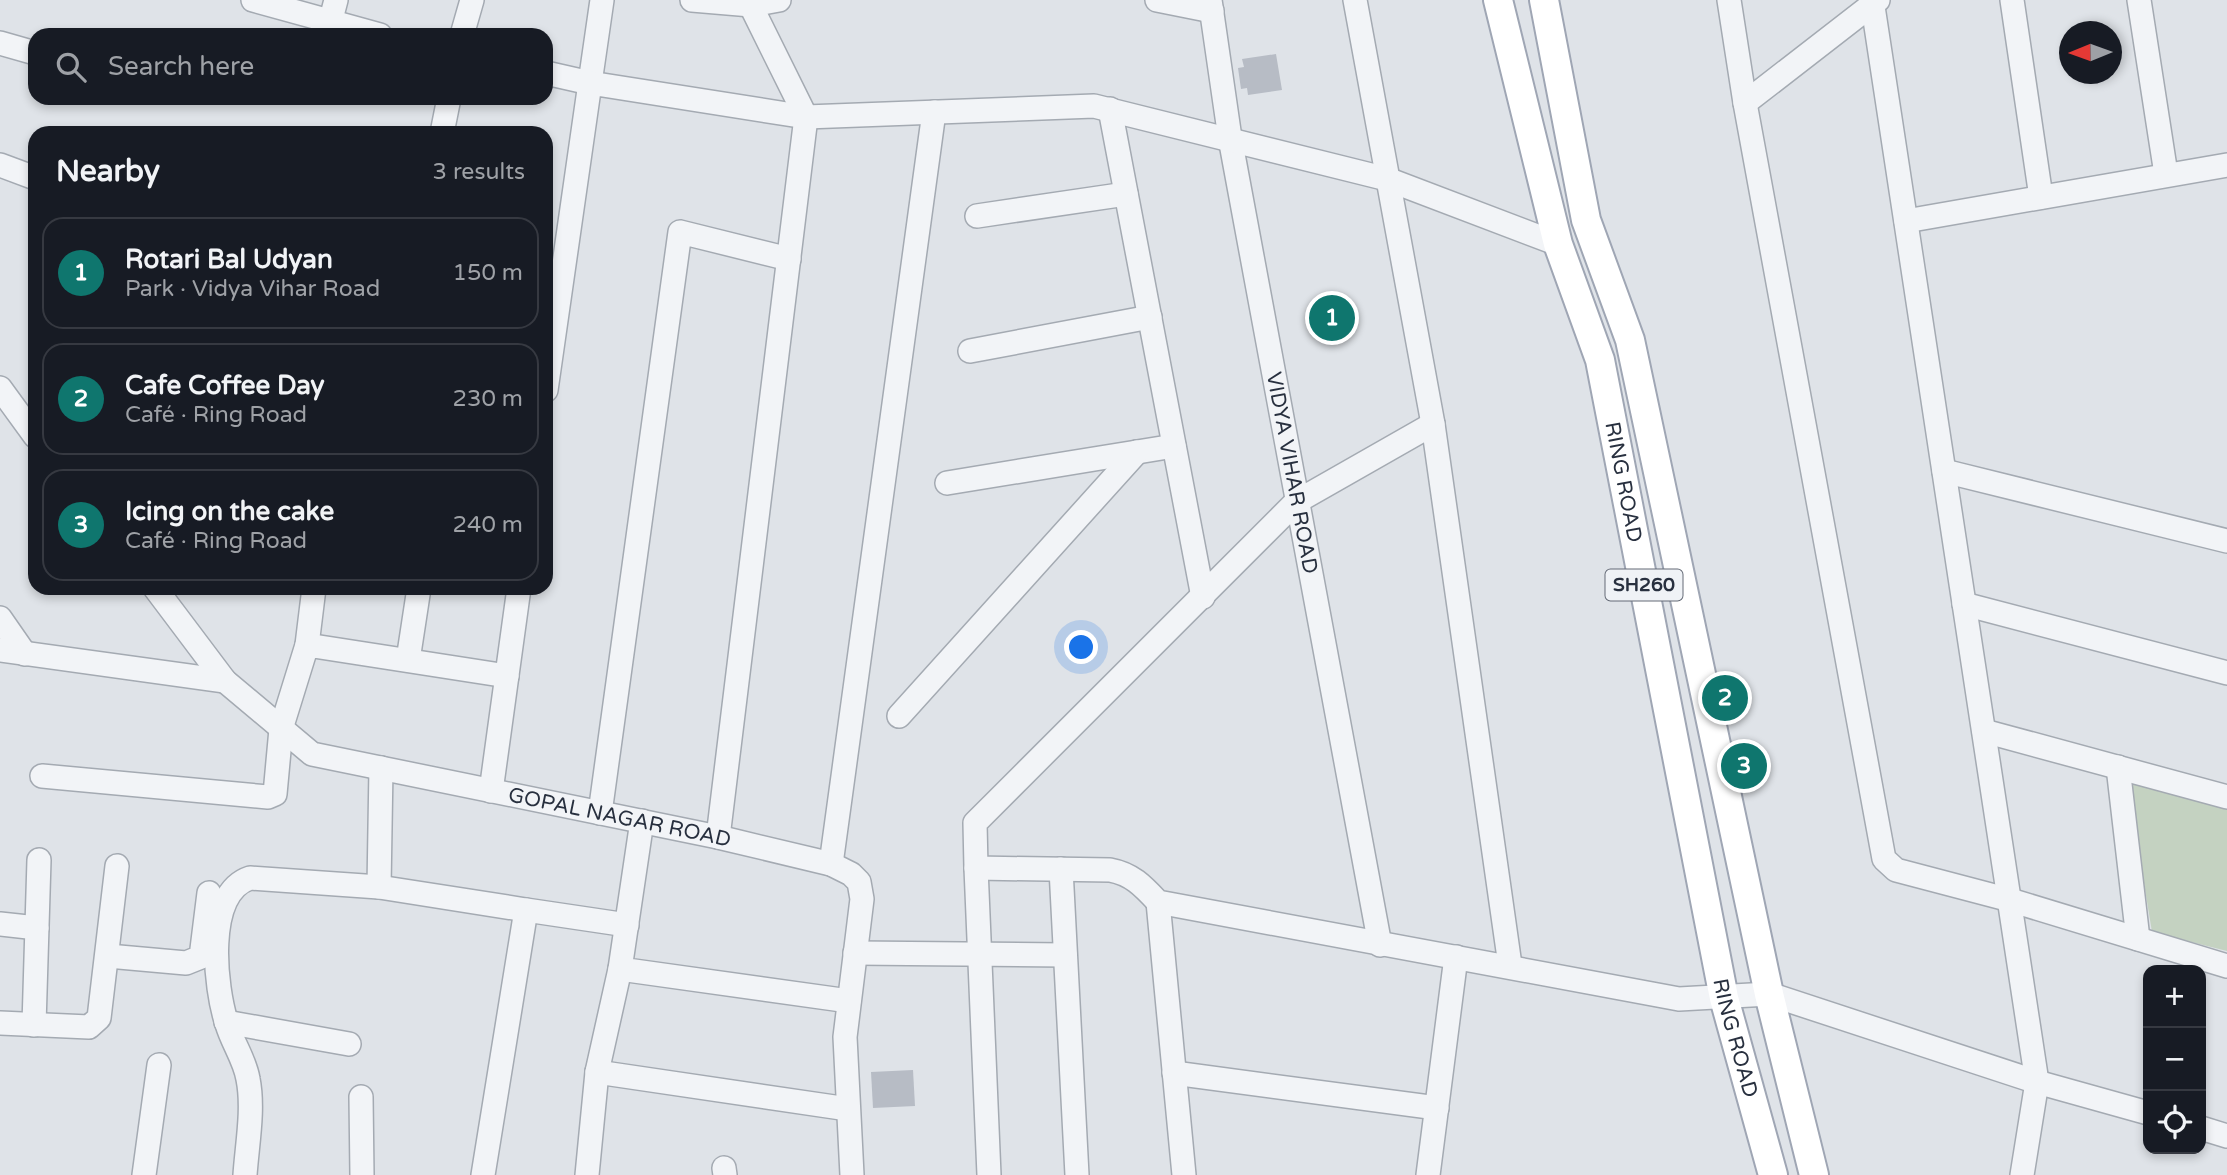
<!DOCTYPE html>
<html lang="en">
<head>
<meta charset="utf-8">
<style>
	body { margin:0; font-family:"Varela Round",sans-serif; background:#242831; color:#f1f3f6 }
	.controls { position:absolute; right:21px; bottom:21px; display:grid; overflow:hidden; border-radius:14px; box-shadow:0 4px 10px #0003 }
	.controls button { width:63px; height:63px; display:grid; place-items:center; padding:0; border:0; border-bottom:2px solid #363941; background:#171b24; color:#f1f3f6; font:35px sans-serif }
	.compass { position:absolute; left:2059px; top:21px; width:63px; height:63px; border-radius:50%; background:#171b24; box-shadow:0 4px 10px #0003; rotate:269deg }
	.you { position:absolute; left:1082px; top:648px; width:24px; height:24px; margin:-18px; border:5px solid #fff; border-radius:50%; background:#1a73e8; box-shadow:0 0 0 10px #1a73e833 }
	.badge { display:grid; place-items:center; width:46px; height:46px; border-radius:50%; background:#0f766e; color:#fff; font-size:23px; font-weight:700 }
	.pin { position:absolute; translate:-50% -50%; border:4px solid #fff; box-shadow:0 2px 7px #0006 }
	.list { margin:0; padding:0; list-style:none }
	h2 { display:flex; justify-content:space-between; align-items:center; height:91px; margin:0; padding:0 28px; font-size:30px }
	h2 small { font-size:23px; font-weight:400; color:#9ea1a6 }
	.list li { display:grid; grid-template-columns:46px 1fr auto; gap:21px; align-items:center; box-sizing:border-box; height:112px; margin:0 14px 14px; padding:0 14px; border:2px solid #363941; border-radius:21px }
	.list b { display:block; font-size:26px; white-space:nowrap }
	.list p { margin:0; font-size:23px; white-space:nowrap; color:#9ea1a6 }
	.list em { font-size:23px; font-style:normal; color:#9ea1a6 }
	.icon { flex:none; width:38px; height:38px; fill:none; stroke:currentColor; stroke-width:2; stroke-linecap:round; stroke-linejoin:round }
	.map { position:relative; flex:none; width:2227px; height:1175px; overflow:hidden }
	.search { position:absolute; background:#171b24; box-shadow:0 4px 10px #0003; left:28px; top:28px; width:525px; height:77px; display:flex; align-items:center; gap:18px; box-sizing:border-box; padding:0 24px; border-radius:21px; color:#9ea1a6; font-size:26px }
	.panel { position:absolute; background:#171b24; box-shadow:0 4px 10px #0003; left:28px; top:126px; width:525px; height:469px; border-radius:21px }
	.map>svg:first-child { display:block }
	.green { fill:#c4d2c1 }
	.building { fill:#b7bcc5 }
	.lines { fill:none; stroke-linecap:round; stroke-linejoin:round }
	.minor-casing { stroke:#a4aab2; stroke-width:26 }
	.major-casing { stroke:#9fa6b4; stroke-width:32 }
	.minor { stroke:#f2f4f7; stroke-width:23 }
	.major { stroke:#fff; stroke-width:28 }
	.labels { text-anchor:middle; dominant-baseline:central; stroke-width:6; stroke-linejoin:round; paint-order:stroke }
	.shield { fill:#eff2f6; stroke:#646a76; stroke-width:2 }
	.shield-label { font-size:19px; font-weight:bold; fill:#28303f }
	.street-label { font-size:21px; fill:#28303f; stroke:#eff2f6 }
</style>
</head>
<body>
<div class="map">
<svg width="2227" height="1175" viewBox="0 0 2227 1175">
	<rect width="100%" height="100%" fill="#dfe3e8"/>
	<!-- green -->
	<polygon class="green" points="2127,780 2227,805 2227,951 2152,932"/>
	<!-- building -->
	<g class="building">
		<polygon points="1276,54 1282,90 1248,95 1247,88 1241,89 1238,68 1244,67 1242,59"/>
		<polygon points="913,1070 915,1106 873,1108 871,1072"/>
	</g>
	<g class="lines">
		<defs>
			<g id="minor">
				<polyline points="253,0 380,35"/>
				<polyline points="692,0 751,5 779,0"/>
				<polyline points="1157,0 1212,11"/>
				<path id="s1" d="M1210 0 1230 138 1380 945"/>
				<polyline points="1355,0 1433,424 1510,965"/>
				<polyline points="1729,0 1745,103 1884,859 1896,870 2010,900 2227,966"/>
				<polyline points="1872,0 2037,1082 2022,1175"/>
				<polyline points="2012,0 2041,197"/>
				<polyline points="2139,0 2166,174"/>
				<polyline points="330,23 336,0"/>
				<polyline points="462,35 472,0"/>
				<polyline points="0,43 35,53"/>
				<polyline points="546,73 590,83 602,0"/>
				<polyline points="1745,103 1878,0"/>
				<polyline points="1110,109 1203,597"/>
				<polyline points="442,133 449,98"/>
				<polyline points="0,165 35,178"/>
				<polyline points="977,216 1126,194"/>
				<polyline points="1906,221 2227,165"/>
				<polyline points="970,351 1150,317"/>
				<polyline points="0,388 35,436"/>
				<polyline points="546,390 590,83 806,117 1094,106 1387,179 1558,244"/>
				<path d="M1433 424 1296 502 975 823 976 868 1110 870C1132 874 1143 886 1158 902L1679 999 1769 994 2037 1082 2148 1113"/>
				<polyline points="1944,471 2227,541"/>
				<polyline points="947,483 1174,446"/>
				<path id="s2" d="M155 588 225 681 312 754 718 837 831 864 851 874 859 882 862 899 845 1037 852 1175"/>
				<polyline points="1964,604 2227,673"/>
				<polyline points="0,618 25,654"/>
				<polyline points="307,645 314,588"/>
				<polyline points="0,650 225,681"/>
				<polyline points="408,660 419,588"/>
				<polyline points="899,716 1137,452"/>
				<polyline points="1984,731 2227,797"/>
				<polyline points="2118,767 2138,939"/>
				<polyline points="42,776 268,797 275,794 281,729 307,645 507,676"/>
				<polyline points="491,791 519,588"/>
				<polyline points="600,813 680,232 789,259"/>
				<polyline points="642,821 620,969 849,1001"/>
				<polyline points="718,837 806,117 748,0"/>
				<polyline points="831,864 934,112"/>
				<polyline points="976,868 989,1175"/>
				<polyline points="1061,869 1077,1175"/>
				<polyline points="379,887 381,768"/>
				<polyline points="1158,902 1184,1175"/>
				<polyline points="526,910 627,925"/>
				<polyline points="0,924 37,928"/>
				<polyline points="855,953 1065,955"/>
				<polyline points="108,956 186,963 201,957 209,893"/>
				<polyline points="226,1022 349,1044"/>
				<polyline points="0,1023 89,1027 99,1018 117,866"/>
				<polyline points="34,1025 39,860"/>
				<polyline points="597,1072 848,1109"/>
				<polyline points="1174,1073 1437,1108"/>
				<polyline points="361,1097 362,1175"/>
				<polyline points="2201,1128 2227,1136"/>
				<polyline points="724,1168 725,1175"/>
				<polyline points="144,1175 159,1065"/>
				<path d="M245 1175C247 1145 254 1109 248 1079 245 1060 232 1042 227 1024 215 988 204 893 250 878L379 887 526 910 483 1175"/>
				<polyline points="587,1175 597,1072 620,969"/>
				<polyline points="1428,1175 1456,957"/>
			</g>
			<g id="major">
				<path id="s3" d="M1498 0 1558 244 1600 360 1724 998 1773 1175"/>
				<polyline points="1544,0 1586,220 1630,340 1769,994 1814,1175"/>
			</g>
		</defs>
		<!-- minor casing -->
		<use href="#minor" class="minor-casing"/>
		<!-- major casing -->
		<use href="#major" class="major-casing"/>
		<!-- minor -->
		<use href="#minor" class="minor"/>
		<!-- major -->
		<use href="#major" class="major"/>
	</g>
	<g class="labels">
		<!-- shield labels -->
		<rect class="shield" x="1605.5" y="569.5" width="77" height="31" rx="5"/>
		<g class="shield-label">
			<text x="1644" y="585">SH260</text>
		</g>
		<!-- street labels -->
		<g class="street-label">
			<text stroke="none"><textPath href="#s1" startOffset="480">VIDYA VIHAR ROAD</textPath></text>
			<text stroke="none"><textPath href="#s3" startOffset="499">RING ROAD</textPath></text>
			<text stroke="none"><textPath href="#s2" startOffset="544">GOPAL NAGAR ROAD</textPath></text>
			<text stroke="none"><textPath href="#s3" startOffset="1066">RING ROAD</textPath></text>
		</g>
	</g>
</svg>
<div class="controls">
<button>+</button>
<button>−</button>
<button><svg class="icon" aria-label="locate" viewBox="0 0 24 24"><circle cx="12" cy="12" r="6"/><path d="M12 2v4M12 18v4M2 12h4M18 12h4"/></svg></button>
</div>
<svg class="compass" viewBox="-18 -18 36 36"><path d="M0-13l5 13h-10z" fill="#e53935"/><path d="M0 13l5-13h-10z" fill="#9ea1a6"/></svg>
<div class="you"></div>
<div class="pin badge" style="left:1332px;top:318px">1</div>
<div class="pin badge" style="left:1725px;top:698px">2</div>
<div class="pin badge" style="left:1744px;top:766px">3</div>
<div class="search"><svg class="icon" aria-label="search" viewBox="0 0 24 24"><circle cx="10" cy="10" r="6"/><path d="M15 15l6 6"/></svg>Search here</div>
<section class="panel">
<h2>Nearby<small>3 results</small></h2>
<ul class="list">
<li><span class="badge">1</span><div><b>Rotari Bal Udyan</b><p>Park · Vidya Vihar Road</p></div><em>150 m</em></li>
<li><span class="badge">2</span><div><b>Cafe Coffee Day</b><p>Café · Ring Road</p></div><em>230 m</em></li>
<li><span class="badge">3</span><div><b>Icing on the cake</b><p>Café · Ring Road</p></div><em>240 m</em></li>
</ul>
</section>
</div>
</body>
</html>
